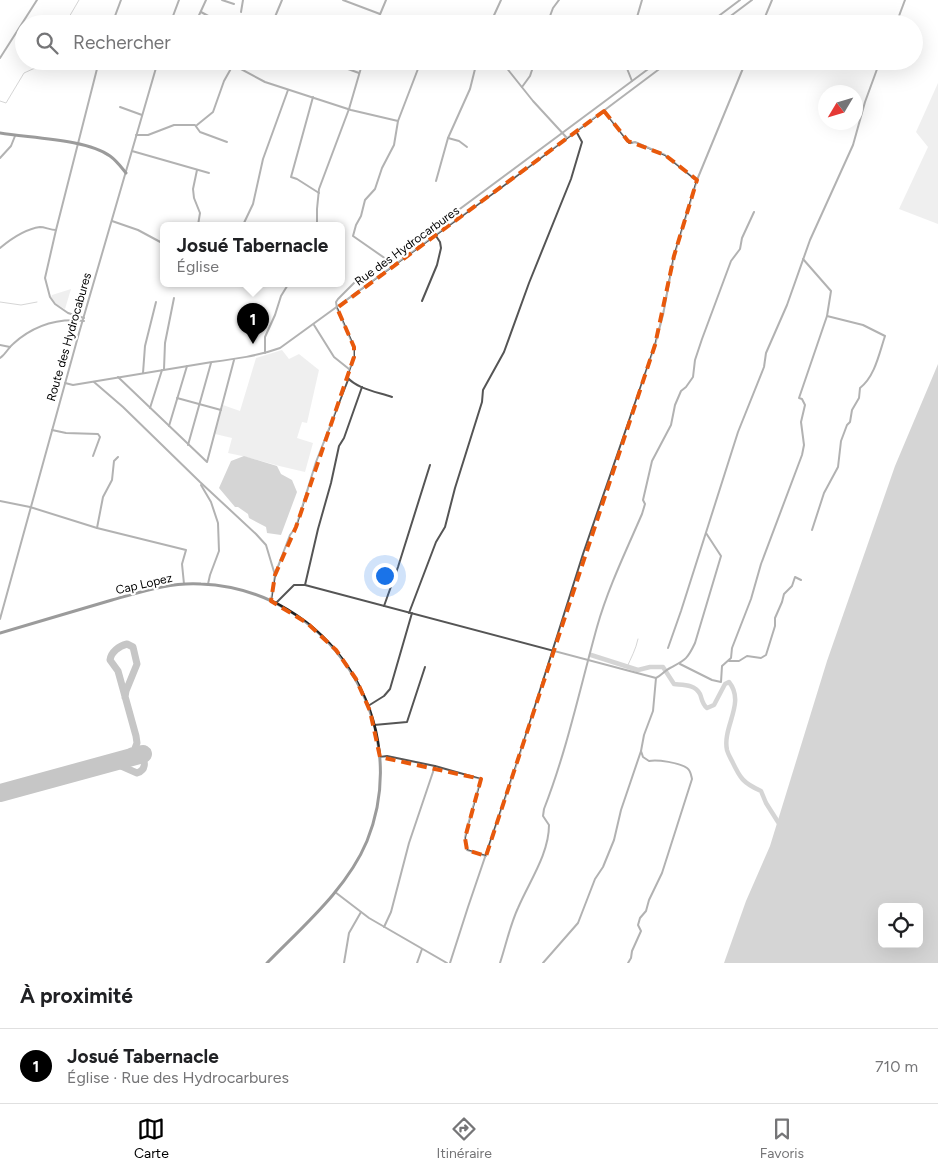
<!DOCTYPE html>
<html lang="fr">
<head>
<meta charset="utf-8">
<style>
	body { margin:0; font-family:Figtree,sans-serif; background:#f6f6f6; color:#202124 }
	.controls { position:absolute; right:15px; bottom:15px; display:grid; overflow:hidden; border-radius:8px; box-shadow:0 5px 20px #0002 }
	.controls button { width:45px; height:45px; display:grid; place-items:center; padding:0; border:0; border-bottom:1px solid #e0e0e0; background:#fff; color:#202124; font:25px sans-serif }
	.compass { position:absolute; left:818px; top:85px; width:45px; height:45px; border-radius:50%; background:#fff; box-shadow:0 5px 20px #0002; rotate:232deg }
	.you { position:absolute; left:384px; top:575px; width:18px; height:18px; margin:-12px; border:4px solid #fff; border-radius:50%; background:#1a73e8; box-shadow:0 0 0 8px #1a73e833 }
	.badge { display:grid; place-items:center; width:32px; height:32px; border-radius:50%; background:#000; color:#fff; font-size:16px; font-weight:700 }
	.pin { position:absolute; translate:-50% -41px; filter:drop-shadow(0 1px 2px #0008) }
	.pin::after { content:''; position:absolute; top:26px; width:18px; height:15px; background:inherit; clip-path:polygon(0 0,100% 0,50% 100%) }
	.popup { position:absolute; left:160px; top:222px; width:185px; height:65px; box-sizing:border-box; display:grid; place-content:center; border-radius:8px; background:#fff; filter:drop-shadow(0 1px 4px #0005); font-size:16px; white-space:nowrap; color:#757577 }
	.popup b { font-size:19px; color:#202124 }
	.popup::after { content:''; position:absolute; left:50%; top:100%; margin-left:-10px; border:10px solid transparent; border-top-color:#fff }
	.list { margin:0; padding:0; list-style:none }
	h2 { display:flex; justify-content:space-between; align-items:center; height:65px; margin:0; padding:0 20px; font-size:21px }
	h2 small { font-size:16px; font-weight:400; color:#757577 }
	.list li { display:grid; grid-template-columns:32px 1fr auto; gap:15px; align-items:center; box-sizing:border-box; height:75px; padding:0 20px; border-top:1px solid #e0e0e0 }
	.list b { display:block; font-size:19px; white-space:nowrap }
	.list p { margin:0; font-size:16px; white-space:nowrap; color:#757577 }
	.list em { font-size:16px; font-style:normal; color:#757577 }
	.icon { flex:none; width:28px; height:28px; fill:none; stroke:currentColor; stroke-width:2; stroke-linecap:round; stroke-linejoin:round }
	.map { position:relative; flex:none; width:938px; height:963px; overflow:hidden }
	.search { position:absolute; background:#fff; box-shadow:0 5px 20px #0002; left:15px; right:15px; top:15px; height:55px; display:flex; align-items:center; gap:12px; box-sizing:border-box; padding:0 18px; border-radius:28px; color:#757577; font-size:19px }
	.sheet { height:140px; background:#fff }
	nav { display:flex; justify-content:space-around; align-items:center; box-sizing:border-box; height:70px; border-top:1px solid #e0e0e0; background:#fff; font-size:14px; color:#757577 }
	nav a { display:grid; justify-items:center; gap:2px }
	nav .on { color:#000 }
	.map>svg:first-child { display:block }
	.green { fill:#dcdcdc }
	.water { fill:#a3a3a3; fill-rule:evenodd }
	.lines { fill:none; stroke-linecap:round; stroke-linejoin:round }
	.stream { stroke:#a3a3a3; stroke-width:1 }
	.river { stroke:#a3a3a3; stroke-width:4.5 }
	.taxiway { stroke:#808080; stroke-width:7 }
	.runway { stroke:#808080; stroke-width:18 }
	.street { stroke:#555; stroke-width:2 }
	.secondary { stroke:#222; stroke-width:3 }
	.marked { fill:none; stroke:#e8590c; stroke-width:4; stroke-dasharray:10 6; stroke-linejoin:round }
	.labels { text-anchor:middle; dominant-baseline:central; stroke-width:4.5; stroke-linejoin:round; paint-order:stroke }
	.street-label { font-size:12px; fill:#000; stroke:#fff }
</style>
</head>
<body>
<div class="map">
<svg width="938" height="963" viewBox="0 0 938 963">
	<rect width="100%" height="100%" fill="#fff"/>
	<!-- green -->
	<g class="green">
		<polygon points="938,83 938,224 899,209 928,147 916,132"/>
		<polygon points="71,289 65,309 56,304 51,297 52,295"/>
		<path d="M282 350 289 359 299 354 319 370 307 423 302 422 297 438 313 443 305 472C279 467 254 458 228 453L232 438 215 434 223 405 240 411 256 358Z"/>
	</g>
	<!-- water -->
	<g class="water">
		<path d="M938 364V963H724L746 901 770 846 827 661 895 466ZM882 907H919V944H882Z"/>
		<polygon points="244,456 277,466 281,474 292,480 297,492 281,535 267,533 266,527 249,518 248,514 238,507 235,507 219,488 231,461"/>
	</g>
	<g class="lines">
		<!-- stream -->
		<g class="stream">
			<polyline points="65,24 79,0"/>
			<polyline points="0,101 6,103 24,73 35,68 42,61"/>
			<polyline points="0,302 21,305 37,302"/>
			<path d="M627 667C631 658 636 649 638 639"/>
		</g>
		<!-- river -->
		<path class="river" d="M591 655 638 670 650 667H663L674 684C683 685 695 684 700 694 702 699 702 704 707 708L714 705 725 684 729 682C746 703 722 727 727 750 728 754 730 757 732 761 740 778 743 783 761 791L766 803 778 822"/>
		<!-- taxiway -->
		<g class="taxiway">
			<path d="M121 759 126 755 134 751 137 743 136 736 118 671 110 660C111 652 119 646 127 644L133 647 137 664 126 691 125 697"/>
			<path d="M112 762 137 773C146 770 146 762 141 754L131 751"/>
		</g>
		<!-- runway -->
		<polyline class="runway" points="0,793 143,754"/>
		<!-- street -->
		<g class="street">
			<polyline points="222,0 234,4"/>
			<polyline points="343,0 380,14"/>
			<polyline points="201,12 223,24"/>
			<polyline points="241,12 243,0"/>
			<polyline points="112,24 121,0"/>
			<polyline points="170,24 179,0"/>
			<polyline points="195,24 206,0"/>
			<polyline points="272,24 282,0"/>
			<polyline points="376,24 386,0"/>
			<polyline points="490,24 501,0"/>
			<polyline points="547,24 553,8 559,0"/>
			<polyline points="635,24 642,0"/>
			<polyline points="708,24 740,0"/>
			<polyline points="720,24 752,0"/>
			<polyline points="762,24 772,0"/>
			<polyline points="896,24 905,0"/>
			<polyline points="0,58 37,0"/>
			<polyline points="226,61 265,82 351,110 398,121"/>
			<polyline points="501,61 533,101 567,138"/>
			<polyline points="624,61 632,81"/>
			<polyline points="337,65 359,73"/>
			<polyline points="522,87 530,76 535,61"/>
			<polyline points="313,97 291,177 297,179 319,193"/>
			<polyline points="120,107 142,115"/>
			<polyline points="604,111 629,143 635,142 665,155 696,180"/>
			<polyline points="197,125 213,112 224,81 233,65"/>
			<polyline points="136,135 148,135 174,125 195,125 200,132 227,142"/>
			<polyline points="448,138 459,141 467,147"/>
			<polyline points="132,151 209,173"/>
			<polyline points="0,158 11,146 15,136"/>
			<polyline points="197,170 193,189 194,198 200,213 198,225"/>
			<polyline points="436,181 448,138 470,89 477,61"/>
			<polyline points="112,221 138,230 164,244"/>
			<polyline points="243,225 253,204 263,159 288,90"/>
			<polyline points="317,225 317,209 319,189 349,109 363,61"/>
			<path d="M0 248C12 238 25 229 40 227 45 227 50 230 56 230"/>
			<polyline points="387,263 386,259 353,236 356,225 361,216 365,200 375,189 382,168 394,145 398,121 421,61"/>
			<polyline points="422,301 437,265 441,248 440,242 436,236"/>
			<polyline points="84,318 68,313 55,304 50,297 45,278 56,230 99,61"/>
			<polyline points="314,325 334,357 349,369"/>
			<polyline points="0,345 10,347"/>
			<polyline points="265,353 265,337 275,315 281,296 289,283"/>
			<path d="M0 358C6 354 8 348 13 344 33 326 57 318 84 321"/>
			<polyline points="164,369 165,343 174,298"/>
			<polyline points="143,373 145,346 156,302"/>
			<polyline points="118,377 207,462 234,360"/>
			<polyline points="94,382 123,407 200,482 256,534 266,545 275,575 271,601"/>
			<path d="M65 383 73 385 212 362C235 359 258 356 280 348L502 187 670 61"/>
			<path d="M392 397C378 392 357 389 347 377L354 357V347L337 308 336 302 338 299 359 278 368 275 387 263 659 61"/>
			<polyline points="177,398 221,410"/>
			<polyline points="150,408 162,370"/>
			<polyline points="169,426 187,366"/>
			<polyline points="52,430 66,433 98,434 100,437 93,456"/>
			<polyline points="188,445 211,363"/>
			<polyline points="201,485 211,502 218,523 219,551 210,575 208,584"/>
			<polyline points="0,501 30,507 97,528 186,550 182,564 184,584"/>
			<polyline points="97,528 103,497 112,480 114,461 118,457"/>
			<path d="M812 530 824 493 838 467 841 441 847 425 850 422 852 410 859 398 860 388C875 376 879 354 885 336L863 325 827 316"/>
			<polyline points="275,574 290,535 296,527 316,462 348,380"/>
			<polyline points="305,585 318,529 331,483 339,446 344,438 362,387"/>
			<polyline points="276,603 294,585 305,585 656,678"/>
			<polyline points="384,606 398,567 430,465"/>
			<polyline points="409,613 436,542 445,527 455,488 482,402 483,390 504,352 529,283 571,179 582,142 576,131"/>
			<polyline points="0,619 79,333 158,61"/>
			<polyline points="668,648 681,611 738,432 764,367 766,353 787,305 810,240 853,145 865,102 880,61"/>
			<polyline points="729,661 739,661 747,656 761,658 766,655 775,626 775,618 782,602 784,594 792,586 795,577 801,580"/>
			<polyline points="680,664 712,680 721,682 722,666 731,658 732,648 751,599 761,564 802,455 804,445 801,422 805,405 802,399 799,398 827,316 831,291 803,259"/>
			<polyline points="368,706 384,696 390,689 412,613"/>
			<polyline points="374,725 407,722 425,667"/>
			<polyline points="380,757 387,756 435,766 481,779 467,828 465,838 467,850 486,856"/>
			<polyline points="335,892 369,918 447,963"/>
			<polyline points="384,927 391,912 409,843 435,766"/>
			<polyline points="344,963 349,933 361,912"/>
			<polyline points="417,963 422,949"/>
			<polyline points="450,963 468,907 517,763 583,554 655,345 663,315 674,256 697,180 746,61"/>
			<path d="M500 963C506 945 510 925 518 908 529 882 549 854 549 825L543 816 544 809C567 750 580 688 597 627 608 588 626 551 642 514L645 504 643 500 652 461 671 425 675 405 681 391 686 387 693 377 695 360 702 339 731 261 740 249 742 238 754 212"/>
			<path d="M543 963 578 923 595 879 603 867 614 840 621 810 641 751 644 735 653 711 656 678C661 676 664 671 670 668 685 660 687 660 695 643L721 556 706 533"/>
			<path d="M628 963 631 958 632 951 641 931 638 925 640 918 646 911 649 900 662 873 692 779C691 775 691 771 687 768 680 763 657 759 649 761L643 757 641 751"/>
		</g>
		<!-- secondary -->
		<g class="secondary">
			<path d="M0 133C29 138 87 139 110 156 117 161 121 167 126 173"/>
			<path d="M0 633C37 622 75 611 112 600 141 592 170 582 201 584 328 589 415 722 367 841 347 889 303 926 267 963"/>
		</g>
	</g>
	<!-- marked area -->
	<path d="M0 0H938V963H0ZM604 111 628 141 665 155 697 180 674 256 655 345 486 856 467 850 465 838 481 779 380 757 370 711 356 679 336 650 307 623 271 601 275 575 296 527 354 357V347L337 308Z" fill="#fff" fill-opacity=".55" fill-rule="evenodd"/>
	<path class="marked" d="M604 111 628 141 665 155 697 180 674 256 655 345 486 856 467 850 465 838 481 779 380 757 370 711 356 679 336 650 307 623 271 601 275 575 296 527 354 357V347L337 308Z"/>
	<g class="labels">
		<!-- street labels -->
		<g class="street-label">
			<text transform="translate(407 246) rotate(-36)">Rue des Hydrocarbures</text>
			<text transform="translate(69 337) rotate(-74)">Route des Hydrocabures</text>
			<text transform="translate(144 584) rotate(-13)">Cap Lopez</text>
		</g>
	</g>
</svg>
<div class="controls">
<button><svg class="icon" aria-label="locate" viewBox="0 0 24 24"><circle cx="12" cy="12" r="6"/><path d="M12 2v4M12 18v4M2 12h4M18 12h4"/></svg></button>
</div>
<svg class="compass" viewBox="-18 -18 36 36"><path d="M0-13l5 13h-10z" fill="#e53935"/><path d="M0 13l5-13h-10z" fill="#757577"/></svg>
<div class="you"></div>
<div class="pin badge" style="left:253px;top:344px">1</div>
<div class="popup"><b>Josué Tabernacle</b>Église</div>
<div class="search"><svg class="icon" aria-label="search" viewBox="0 0 24 24"><circle cx="10" cy="10" r="6"/><path d="M15 15l6 6"/></svg>Rechercher</div>
</div>
<section class="sheet">
<h2>À proximité<small></small></h2>
<ul class="list">
<li><span class="badge">1</span><div><b>Josué Tabernacle</b><p>Église · Rue des Hydrocarbures</p></div><em>710 m</em></li>
</ul>
</section>
<nav>
<a class="on"><svg class="icon" aria-label="map" viewBox="0 0 24 24"><path d="M3 6l6-2 6 2 6-2v14l-6 2-6-2-6 2zM9 4v14M15 6v14"/></svg>Carte</a>
<a><svg class="icon" aria-label="directions" viewBox="0 0 24 24"><path d="M12 3l9 9-9 9-9-9zM9 14v-3h6M13 9l2 2-2 2"/></svg>Itinéraire</a>
<a><svg class="icon" aria-label="saved" viewBox="0 0 24 24"><path d="M7 4h10v16l-5-4-5 4z"/></svg>Favoris</a>
</nav>
</body>
</html>
